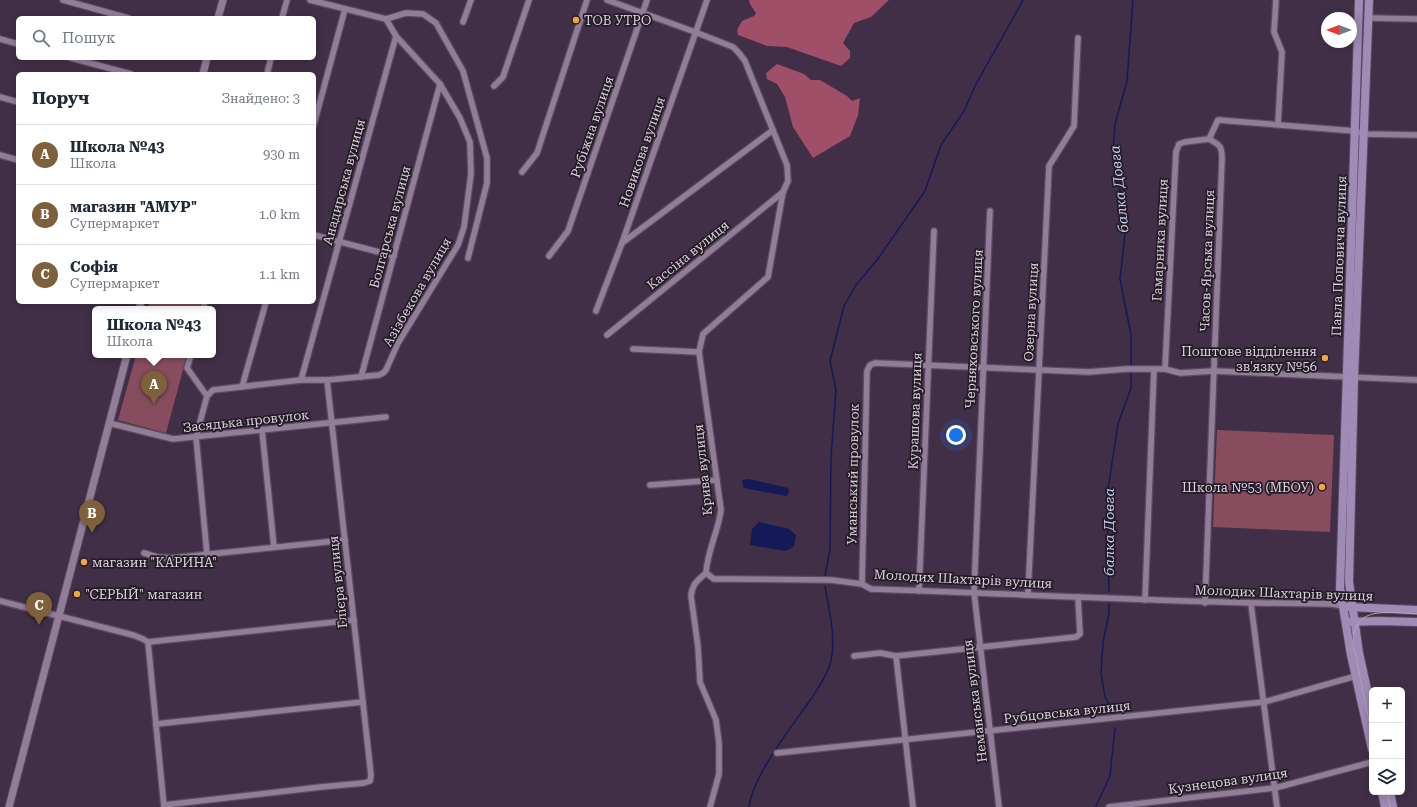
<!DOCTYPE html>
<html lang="uk">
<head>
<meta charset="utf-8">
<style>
	body { margin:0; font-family:"Roboto Serif",serif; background:#f2f2f3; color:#1f2937 }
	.controls { position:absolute; right:12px; bottom:12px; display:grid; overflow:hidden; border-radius:6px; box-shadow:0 2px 10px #0003 }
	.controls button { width:36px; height:36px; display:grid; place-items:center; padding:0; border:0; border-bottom:1px solid #e0e1e3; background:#fff; color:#1f2937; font:20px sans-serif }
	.compass { position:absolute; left:1321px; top:12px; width:36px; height:36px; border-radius:50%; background:#fff; box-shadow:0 2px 10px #0003; rotate:270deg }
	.you { position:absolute; left:956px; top:435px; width:14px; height:14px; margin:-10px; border:3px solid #fff; border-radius:50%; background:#1a73e8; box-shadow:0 0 0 6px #1a73e833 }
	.badge { display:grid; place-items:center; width:26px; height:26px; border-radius:50%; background:#7e603c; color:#fff; font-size:13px; font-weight:700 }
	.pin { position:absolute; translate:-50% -33px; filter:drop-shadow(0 1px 2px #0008) }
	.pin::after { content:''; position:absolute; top:21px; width:14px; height:12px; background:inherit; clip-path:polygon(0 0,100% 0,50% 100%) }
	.popup { position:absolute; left:92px; top:306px; width:124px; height:52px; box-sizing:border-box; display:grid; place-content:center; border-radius:6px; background:#fff; filter:drop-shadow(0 1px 3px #0005); font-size:13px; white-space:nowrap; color:#747a83 }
	.popup b { font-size:15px; color:#1f2937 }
	.popup::after { content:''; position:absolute; left:50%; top:100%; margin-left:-8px; border:8px solid transparent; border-top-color:#fff }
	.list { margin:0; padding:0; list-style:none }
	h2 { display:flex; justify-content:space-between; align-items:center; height:52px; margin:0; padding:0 16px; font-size:17px }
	h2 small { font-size:13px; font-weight:400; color:#747a83 }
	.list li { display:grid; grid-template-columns:26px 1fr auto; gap:12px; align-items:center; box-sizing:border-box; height:60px; padding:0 16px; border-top:1px solid #e0e1e3 }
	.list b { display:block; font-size:15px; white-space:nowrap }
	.list p { margin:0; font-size:13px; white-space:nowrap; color:#747a83 }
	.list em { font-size:13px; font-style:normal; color:#747a83 }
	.icon { flex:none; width:22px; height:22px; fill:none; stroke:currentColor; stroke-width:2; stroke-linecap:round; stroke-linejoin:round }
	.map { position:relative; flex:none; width:1417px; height:807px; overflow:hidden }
	.search { position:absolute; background:#fff; box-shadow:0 2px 10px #0003; left:16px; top:16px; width:300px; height:44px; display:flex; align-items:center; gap:10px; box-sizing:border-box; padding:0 14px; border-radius:6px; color:#747a83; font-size:15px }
	.panel { position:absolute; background:#fff; box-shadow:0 2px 10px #0003; left:16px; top:72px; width:300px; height:232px; border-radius:6px }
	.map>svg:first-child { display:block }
	.green { fill:#874d5e }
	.forest { fill:#9f4f67 }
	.water { fill:#151956 }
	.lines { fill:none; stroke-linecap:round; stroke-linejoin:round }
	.stream { stroke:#151956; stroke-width:1.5 }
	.minor-casing { stroke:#5a4b5f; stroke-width:8 }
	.tertiary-casing { stroke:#5a4b5f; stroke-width:9 }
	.secondary-casing { stroke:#5a4b5f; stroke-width:10 }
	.minor { stroke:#917d98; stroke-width:5.5 }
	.tertiary { stroke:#917d98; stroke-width:7 }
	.secondary { stroke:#9f8bb6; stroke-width:8 }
	.tram { stroke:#b4a7b7; stroke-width:1 }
	.poi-dot { fill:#f3a442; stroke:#231b26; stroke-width:1.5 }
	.labels { text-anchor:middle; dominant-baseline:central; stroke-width:3.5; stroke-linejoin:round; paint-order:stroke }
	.poi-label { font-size:13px; fill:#dcd1df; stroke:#231b26; text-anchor:start }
	.street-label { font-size:13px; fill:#dcd1df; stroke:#231b26 }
	.water-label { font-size:14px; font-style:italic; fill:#c2ccf3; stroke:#231b26 }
</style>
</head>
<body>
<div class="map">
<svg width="1417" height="807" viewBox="0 0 1417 807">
	<rect width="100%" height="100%" fill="#412f47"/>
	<!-- green -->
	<g class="green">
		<polygon points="150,302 202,302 200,309 148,309"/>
		<polygon points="136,355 187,355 166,433 118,420"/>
		<polygon points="1217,430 1334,435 1330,532 1213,527"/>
	</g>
	<!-- forest -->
	<g class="forest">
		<polygon points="749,0 889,0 871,17 854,23 843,43 850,51 850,58 841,66 787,47 767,46 738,35 737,30 742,21 754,16 756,13 750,4"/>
		<polygon points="777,64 804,74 811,80 820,80 847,96 852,101 860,98 858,115 850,136 813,158 793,127 785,97 777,84 767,79 766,73"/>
	</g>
	<!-- water -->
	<g class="water">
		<polygon points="749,479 788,488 789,491 787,496 748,489 743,487 742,480"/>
		<polygon points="759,522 789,529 796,535 794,547 785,551 750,545 752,529"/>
	</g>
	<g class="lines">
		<!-- stream -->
		<g class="stream">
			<polyline points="825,576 830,549 831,457 836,390 830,361 844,306 856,285 877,260 925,191 941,145 964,111 975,86 1023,0"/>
			<polyline points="1109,591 1107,496 1118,424 1131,388 1131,335 1120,279 1126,225 1113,151 1115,124 1127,81 1133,0"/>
			<polyline points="1109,604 1109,614 1103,642 1101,673 1105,697 1114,714"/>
			<polyline points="1096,806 1110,776 1115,728"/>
			<path d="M749 807C753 775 792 726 811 699 818 688 828 675 831 661 836 637 829 610 825 586"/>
		</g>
		<defs>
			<g id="minor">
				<polyline points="63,0 128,18"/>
				<path d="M607 0 695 32 733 47 739 53 745 61 787 165 788 181 783 192 768 277 703 334 699 352 721 510C718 532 707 552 706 573 698 580 692 584 691 596L698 647 700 682 716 720 719 743V774L710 807"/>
				<polyline points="1276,0 1274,32 1282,52 1278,124"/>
				<polyline points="282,18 287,0"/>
				<polyline points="1369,18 1417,19"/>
				<polyline points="386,19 406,13 423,14 436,23 463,71 487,158 487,183 468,258"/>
				<polyline points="463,22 471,0"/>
				<polyline points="0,39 18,44"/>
				<polyline points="71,58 131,74"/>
				<polyline points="267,74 271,58"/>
				<polyline points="494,86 503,77 529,0"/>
				<polyline points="0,97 18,102"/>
				<polyline points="314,124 345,9"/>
				<polyline points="0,155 18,160"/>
				<polyline points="522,172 537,153 587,0"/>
				<polyline points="990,211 974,592 999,807"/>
				<polyline points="314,235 394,256"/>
				<polyline points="622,243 773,130"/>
				<polyline points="549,256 568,231 647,0"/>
				<polyline points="203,309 205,302"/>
				<polyline points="596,311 622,243 707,0"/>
				<polyline points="607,335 783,192"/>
				<polyline points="633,349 699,352"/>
				<polyline points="191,355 187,368 207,396 196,437 207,554"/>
				<polyline points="1165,369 1176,152 1179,144 1185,142 1209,139"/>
				<polyline points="361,377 440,84"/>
				<polyline points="301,380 396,36"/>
				<polyline points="242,387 266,302"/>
				<polyline points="207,396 213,390 301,380 327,380 379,375 383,373 386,370 398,343 458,245 464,227 471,174 470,142 460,118 440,84 396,36 386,19 310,0"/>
				<polyline points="109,423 173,439 386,417"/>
				<polyline points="262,430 274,547"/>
				<polyline points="650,485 717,480"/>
				<polyline points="144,553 157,557 172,558 345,540"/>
				<path d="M706 573 714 579H724L831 580 862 584 871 589C1025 594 1178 603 1332 604L1343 606"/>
				<polyline points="862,584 867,371 870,365 875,363 1089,372 1126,369 1165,369 1180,373 1214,371 1417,380"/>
				<polyline points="919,591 934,231"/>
				<polyline points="1028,594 1049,166 1074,126 1078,38"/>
				<polyline points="1145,600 1154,369"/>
				<polyline points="0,601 133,635 143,639 148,642 164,807"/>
				<path d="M1205 603 1222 159C1222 146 1220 145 1209 139L1218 120 1355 131 1364 134 1417 135"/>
				<polyline points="1251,604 1277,807"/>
				<polyline points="148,642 354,620"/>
				<polyline points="854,656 880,653 896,656 1076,637 1080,634 1078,597"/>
				<polyline points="896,656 913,807"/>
				<polyline points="156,724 363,702"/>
				<polyline points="777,753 1264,702 1356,676"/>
				<polyline points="164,805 321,787 364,783 370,781 371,775 327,380"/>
				<polyline points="1109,807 1275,788 1372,762"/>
			</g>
			<g id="tertiary">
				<polyline points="218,18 223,0"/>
				<polyline points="203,74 207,58"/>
				<polyline points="139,309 141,302"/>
				<polyline points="9,807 127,355"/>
			</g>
			<g id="secondary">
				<polyline points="1359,0 1340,588 1351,655 1372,749"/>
				<polyline points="1369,0 1354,378 1349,582 1359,653 1372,712"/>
				<polyline points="1348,607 1417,610"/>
				<polyline points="1350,622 1378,621 1417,622"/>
				<polyline points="1382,792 1385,807"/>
				<polyline points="1390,792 1393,807"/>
			</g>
		</defs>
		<!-- minor casing -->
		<use href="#minor" class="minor-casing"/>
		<!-- tertiary casing -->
		<use href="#tertiary" class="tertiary-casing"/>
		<!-- secondary casing -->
		<use href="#secondary" class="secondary-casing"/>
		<!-- minor -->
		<use href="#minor" class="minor"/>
		<!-- tertiary -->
		<use href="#tertiary" class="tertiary"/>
		<!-- secondary -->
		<use href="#secondary" class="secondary"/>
		<!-- tram -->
		<g class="tram">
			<path d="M1372 734 1353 643C1353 604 1390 613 1417 614"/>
			<polyline points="1387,792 1390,807"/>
		</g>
	</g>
	<!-- markers -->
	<g class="poi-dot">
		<circle cx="576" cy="20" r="4"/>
		<circle cx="1325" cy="358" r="4"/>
		<circle cx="1322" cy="487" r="4"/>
		<circle cx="84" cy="562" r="4"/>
		<circle cx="77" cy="594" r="4"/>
	</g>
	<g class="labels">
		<!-- poi labels -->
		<g class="poi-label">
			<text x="584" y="20">ТОВ УТРО</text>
			<text x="1317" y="351" text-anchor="end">Поштове відділення<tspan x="1317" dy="15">зв'язку №56</tspan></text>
			<text x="1314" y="487" text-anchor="end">Школа №53 (МБОУ)</text>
			<text x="92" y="562">магазин "КАРИНА"</text>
			<text x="85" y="594">"СЕРЫЙ" магазин</text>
		</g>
		<!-- street labels -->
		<g class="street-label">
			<text transform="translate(592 127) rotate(-71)">Рубіжна вулиця</text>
			<text transform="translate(642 152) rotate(-71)">Новикова вулиця</text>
			<text transform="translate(344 182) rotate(-75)">Анадирська вулиця</text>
			<text transform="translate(390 227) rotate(-75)">Болгарська вулиця</text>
			<text transform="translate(1160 240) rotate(-87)">Гамарника вулиця</text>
			<text transform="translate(688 255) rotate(-39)">Кассіна вулиця</text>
			<text transform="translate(1339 256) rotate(-88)">Павла Поповича вулиця</text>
			<text transform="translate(1207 261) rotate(-88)">Часов-Ярська вулиця</text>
			<text transform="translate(417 292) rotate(-60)">Азізбекова вулиця</text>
			<text transform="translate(1031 312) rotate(-87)">Озерна вулиця</text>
			<text transform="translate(974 329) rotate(-87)">Черняховського вулиця</text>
			<text transform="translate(915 411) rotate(-88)">Курашова вулиця</text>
			<text transform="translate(246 421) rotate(-6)">Засядька провулок</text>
			<text transform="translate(703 470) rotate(-96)">Крива вулиця</text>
			<text transform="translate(853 474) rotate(-89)">Уманський провулок</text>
			<text transform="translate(963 579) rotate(3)">Молодих Шахтарів вулиця</text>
			<text transform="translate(338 582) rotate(-96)">Глієра вулиця</text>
			<text transform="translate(1284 593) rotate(2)">Молодих Шахтарів вулиця</text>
			<text transform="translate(975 701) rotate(-97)">Неманська вулиця</text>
			<text transform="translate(1067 712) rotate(-6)">Рубцовська вулиця</text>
			<text transform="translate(1228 781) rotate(-8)">Кузнецова вулиця</text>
		</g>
		<!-- water labels -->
		<g class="water-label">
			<text transform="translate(1119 189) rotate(-96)">балка Довга</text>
			<text transform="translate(1109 532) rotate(-90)">балка Довга</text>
		</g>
	</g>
</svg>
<div class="controls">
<button>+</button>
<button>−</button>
<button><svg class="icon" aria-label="layers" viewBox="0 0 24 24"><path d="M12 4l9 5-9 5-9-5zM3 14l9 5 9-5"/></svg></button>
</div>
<svg class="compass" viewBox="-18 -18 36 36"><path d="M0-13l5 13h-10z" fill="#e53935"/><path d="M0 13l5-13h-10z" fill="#747a83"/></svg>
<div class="you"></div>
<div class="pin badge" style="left:154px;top:404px">A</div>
<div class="popup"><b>Школа №43</b>Школа</div>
<div class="pin badge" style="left:92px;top:533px">B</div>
<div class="pin badge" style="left:39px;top:625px">C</div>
<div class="search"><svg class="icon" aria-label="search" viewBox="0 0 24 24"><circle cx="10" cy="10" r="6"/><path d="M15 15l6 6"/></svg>Пошук</div>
<section class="panel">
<h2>Поруч<small>Знайдено: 3</small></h2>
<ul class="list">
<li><span class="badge">A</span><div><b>Школа №43</b><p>Школа</p></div><em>930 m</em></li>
<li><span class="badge">B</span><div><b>магазин &quot;АМУР&quot;</b><p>Супермаркет</p></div><em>1.0 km</em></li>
<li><span class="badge">C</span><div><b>Софія</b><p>Супермаркет</p></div><em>1.1 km</em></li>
</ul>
</section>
</div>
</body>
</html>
